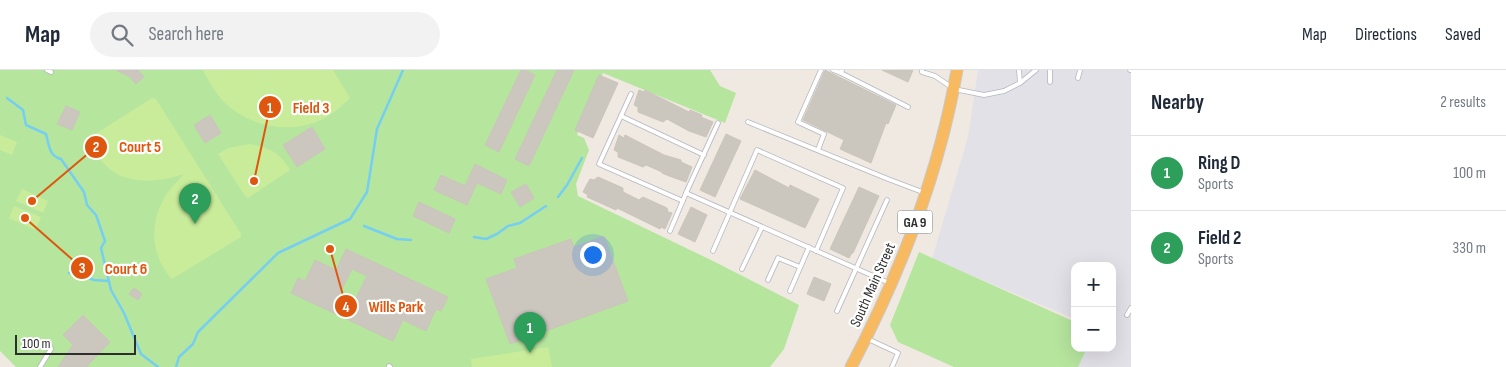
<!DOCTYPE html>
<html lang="en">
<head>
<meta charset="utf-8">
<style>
	body { margin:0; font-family:"Sofia Sans Condensed",sans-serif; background:#f2f2f3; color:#1f2937 }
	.controls { position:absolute; right:15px; bottom:15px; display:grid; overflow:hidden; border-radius:10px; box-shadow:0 5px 20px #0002 }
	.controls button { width:45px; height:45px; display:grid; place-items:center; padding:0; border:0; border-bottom:1px solid #e0e1e3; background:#fff; color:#1f2937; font:25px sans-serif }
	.scale { position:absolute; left:15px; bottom:12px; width:121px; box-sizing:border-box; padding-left:5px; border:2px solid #2e2e2e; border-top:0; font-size:14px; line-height:18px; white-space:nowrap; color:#2e2e2e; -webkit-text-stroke:4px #fff; paint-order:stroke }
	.you { position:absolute; left:592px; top:184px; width:18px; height:18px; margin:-12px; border:4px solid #fff; border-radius:50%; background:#1a73e8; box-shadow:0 0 0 8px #1a73e833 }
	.badge { display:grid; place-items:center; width:32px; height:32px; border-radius:50%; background:#7c3aed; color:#fff; font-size:16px; font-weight:700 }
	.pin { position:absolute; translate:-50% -41px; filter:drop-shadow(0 1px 2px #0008) }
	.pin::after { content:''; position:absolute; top:26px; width:18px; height:15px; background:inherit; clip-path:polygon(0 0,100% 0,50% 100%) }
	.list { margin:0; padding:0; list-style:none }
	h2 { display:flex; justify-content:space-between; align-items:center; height:65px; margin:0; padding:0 20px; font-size:21px }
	h2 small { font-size:16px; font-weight:400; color:#747a83 }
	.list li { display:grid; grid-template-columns:32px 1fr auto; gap:15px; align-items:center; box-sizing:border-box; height:75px; padding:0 20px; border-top:1px solid #e0e1e3 }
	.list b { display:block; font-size:19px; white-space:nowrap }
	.list p { margin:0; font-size:16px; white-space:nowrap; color:#747a83 }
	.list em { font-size:16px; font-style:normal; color:#747a83 }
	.icon { flex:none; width:28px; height:28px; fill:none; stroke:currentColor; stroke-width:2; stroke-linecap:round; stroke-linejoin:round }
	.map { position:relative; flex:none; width:1131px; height:297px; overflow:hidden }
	header { display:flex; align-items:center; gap:30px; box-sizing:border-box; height:70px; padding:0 25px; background:#fff; border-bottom:1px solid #e0e1e3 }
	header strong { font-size:24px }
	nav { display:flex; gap:28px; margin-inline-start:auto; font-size:18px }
	.search { width:350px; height:45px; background:#f2f2f3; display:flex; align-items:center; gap:12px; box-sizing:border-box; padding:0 18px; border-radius:28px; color:#747a83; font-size:19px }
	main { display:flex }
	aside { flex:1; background:#fff }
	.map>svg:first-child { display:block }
	.industrial { fill:#e3e1e8 }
	.green { fill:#b6e59e }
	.pitch { fill:#c9ec9a }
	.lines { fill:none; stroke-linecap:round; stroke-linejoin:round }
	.stream { stroke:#75cff0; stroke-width:2.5 }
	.building { fill:#cbc7bf; stroke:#cbc5ba; fill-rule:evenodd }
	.service-casing { stroke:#b4b7c1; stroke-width:5.5 }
	.trunk-casing { stroke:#c9c9c9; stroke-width:13 }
	.service { stroke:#fff; stroke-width:4 }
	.trunk { stroke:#f8ba60; stroke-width:11 }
	.labels { text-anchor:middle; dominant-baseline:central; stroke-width:4.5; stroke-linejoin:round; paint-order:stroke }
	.shield { fill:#fff; stroke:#6d6d6d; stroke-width:1 }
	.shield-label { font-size:14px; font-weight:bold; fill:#2e2e2e }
	.street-label { font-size:15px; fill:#2e2e2e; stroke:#fff }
	.leader { fill:none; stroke:#df570e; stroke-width:2 }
	.callout-dot { fill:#df570e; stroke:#fff; stroke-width:2 }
	.mark-label { font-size:15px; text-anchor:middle; font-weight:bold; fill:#fff }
	.callout-label { font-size:16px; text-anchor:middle; font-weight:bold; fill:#df570e; stroke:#fff; stroke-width:4.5; stroke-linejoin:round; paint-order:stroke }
</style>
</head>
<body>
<header>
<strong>Map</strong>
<div class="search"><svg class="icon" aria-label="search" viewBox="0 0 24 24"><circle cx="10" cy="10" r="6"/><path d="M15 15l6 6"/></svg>Search here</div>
<nav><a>Map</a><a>Directions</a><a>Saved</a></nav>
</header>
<main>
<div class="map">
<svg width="1131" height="297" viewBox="0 0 1131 297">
	<rect width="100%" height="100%" fill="#efe9e1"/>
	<!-- industrial -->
	<polygon class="industrial" points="978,0 1131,0 1131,297 1075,297 1084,278 1112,278 1112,196 1075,196 1075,249 932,189 968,67"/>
	<!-- green -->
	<g class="green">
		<polygon points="0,0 710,0 720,16 736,23 725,53 603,3 577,65 584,68 589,80 576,114 578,126 713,191 799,235 784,279 770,297 16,297 0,281"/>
		<polygon points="919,182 1075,252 1075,278 1087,278 1078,297 954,297 898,272 890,255"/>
	</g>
	<!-- pitch -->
	<g class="pitch">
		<path d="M203 0H333L350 28C340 38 329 47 316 52 285 64 247 55 224 32 215 23 209 11 203 0Z"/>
		<path d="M152 28 156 29 241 164V167L172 209C149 185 149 149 168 122 173 115 179 110 184 104 155 113 122 117 100 89 96 83 93 75 89 68Z"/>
		<polygon points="0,65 17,72 12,85 0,80"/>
		<path d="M250 74C270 78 280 83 290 100L248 128 245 126 218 84 228 78Z"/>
		<polygon points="22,119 48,131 43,143 16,131"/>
		<polygon points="14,136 41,147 35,160 9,148"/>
		<polygon points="548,277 552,297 472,297 471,289"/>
	</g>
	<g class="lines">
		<!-- stream -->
		<g class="stream">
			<path d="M7 28 23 40 26 55 46 64C49 75 49 86 61 89L84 122 87 135 96 145 105 171 101 178 111 220 124 243 141 284 158 297"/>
			<polyline points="558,127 567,115 582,88"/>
			<polyline points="364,156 397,169 411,170"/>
			<polyline points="474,167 486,169 497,164 508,156 520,153 546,136"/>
			<polyline points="69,203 78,204 94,210 108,211"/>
			<polyline points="176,297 179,287 193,274 198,262 278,183 350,149 367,122 377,59 403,0"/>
		</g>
	</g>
	<!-- building -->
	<g class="building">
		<polygon points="116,0 138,0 144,7 136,14 130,7"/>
		<polygon points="521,0 525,0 535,5 499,82 485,75"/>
		<polygon points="557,0 574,0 529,96 515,89"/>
		<polygon points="825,0 896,35 888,54 886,53 871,93 840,79 844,70 803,50"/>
		<polygon points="882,0 913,0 908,12"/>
		<polygon points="599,5 618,13 593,68 575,60"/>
		<polygon points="639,20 644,22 645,20 689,42 690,40 702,45 701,47 713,52 706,67 689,61 667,49 663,52 638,42 638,37 634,35"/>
		<polygon points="66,36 80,42 72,60 57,54"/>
		<polygon points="210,45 221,63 205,73 194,55"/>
		<polygon points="312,57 325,79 297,97 283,75"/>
		<polygon points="726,64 741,71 715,127 700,120"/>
		<polygon points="619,65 624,68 625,65 664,85 681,90 681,92 692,97 686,112 669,106 662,103 662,102 646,95 643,97 618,87 618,82 614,80"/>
		<polygon points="475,94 507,110 501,124 477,113 467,135 434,120 441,105 465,116"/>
		<polygon points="755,100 789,118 790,115 819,129 805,158 740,129"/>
		<polygon points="598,107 623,118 623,122 639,130 643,127 667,138 668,142 672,143 665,159 661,157 660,159 617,138 616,140 587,127 588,125 583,122 586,116 590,109 594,110"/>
		<polygon points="526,114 534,128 520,137 511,122"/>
		<polygon points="859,117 879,126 853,183 852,183 849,188 830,179"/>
		<polygon points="419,132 455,149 449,163 413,146"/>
		<polygon points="691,137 707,145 695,172 678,164"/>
		<polygon points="604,166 628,231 510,274 486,209 517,198 514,189 571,169 574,177"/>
		<path d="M346 179 448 227 441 241 436 239 426 261 403 250 393 271 291 223 298 208 305 211 315 190 336 200ZM352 199 367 206 353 234 338 227Z"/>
		<polygon points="814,207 831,214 824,231 807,224"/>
		<polygon points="134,218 142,224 138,230 129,224"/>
		<polygon points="83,245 110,272 88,295 88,297 58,297 73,275 63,265"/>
	</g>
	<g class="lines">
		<defs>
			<g id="service">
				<polyline points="47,0 51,2"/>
				<polyline points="833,0 841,3"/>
				<polyline points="842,0 841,3 908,37"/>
				<polyline points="922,0 922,2 935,6 954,19 984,25 1004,21 1020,13 1036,0"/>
				<polyline points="1019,0 1020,13"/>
				<polyline points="1130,0 1131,0"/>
				<polyline points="1078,8 1080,0"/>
				<polyline points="1050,12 1050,0"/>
				<polyline points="631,24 599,94 683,131"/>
				<polyline points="621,46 704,85"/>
				<polyline points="748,52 888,109 925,123"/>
				<polyline points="818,80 824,64 798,52 821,0"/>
				<polyline points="686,123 718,53"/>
				<polyline points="670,161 686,123 889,213"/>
				<polyline points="713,181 757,80 843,118 816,181"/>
				<polyline points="742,199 762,157"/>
				<polyline points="768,210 778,188 800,197"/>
				<polyline points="790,221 809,177"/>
				<polyline points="837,241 887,130"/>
				<polyline points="1127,245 1131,238"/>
				<polyline points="868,269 898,283 892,297"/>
				<polyline points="389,296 390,297"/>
				<polyline points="40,297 51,279 49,274"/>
			</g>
			<path id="trunk" d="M851 297C900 204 939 104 957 0"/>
		</defs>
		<!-- service casing -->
		<use href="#service" class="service-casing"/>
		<!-- trunk casing -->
		<use href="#trunk" class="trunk-casing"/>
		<!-- service -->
		<use href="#service" class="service"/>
		<!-- trunk -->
		<use href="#trunk" class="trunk"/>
	</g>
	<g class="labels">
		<!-- shield labels -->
		<rect class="shield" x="897.5" y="140.5" width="35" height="23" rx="4"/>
		<g class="shield-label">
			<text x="915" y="152">GA 9</text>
		</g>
		<!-- street labels -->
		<g class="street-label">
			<text transform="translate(873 215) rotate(-66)">South Main Street</text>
		</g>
	</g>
	<!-- callouts -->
	<path class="leader" d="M254 111L270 37M32 131L96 77M25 148L82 198M330 179L346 236"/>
	<g class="callout-dot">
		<circle cx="254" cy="111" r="5"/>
		<circle cx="32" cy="131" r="5"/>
		<circle cx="25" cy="148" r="5"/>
		<circle cx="330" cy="179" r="5"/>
		<circle cx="270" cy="37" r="12"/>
		<circle cx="96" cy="77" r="12"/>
		<circle cx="82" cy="198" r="12"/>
		<circle cx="346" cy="236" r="12"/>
	</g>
	<g class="mark-label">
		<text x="270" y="43">1</text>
		<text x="96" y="82">2</text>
		<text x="82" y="203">3</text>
		<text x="346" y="242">4</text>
	</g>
	<g class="callout-label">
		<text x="311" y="43">Field 3</text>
		<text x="140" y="82">Court 5</text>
		<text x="126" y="204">Court 6</text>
		<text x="396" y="242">Wills Park</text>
	</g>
</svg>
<div class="controls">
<button>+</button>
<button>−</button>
</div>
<div class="scale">100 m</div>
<div class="you"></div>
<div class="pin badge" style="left:530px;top:283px;background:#2e9e5b">1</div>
<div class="pin badge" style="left:195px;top:154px;background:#2e9e5b">2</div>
</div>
<aside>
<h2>Nearby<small>2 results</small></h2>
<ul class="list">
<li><span class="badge" style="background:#2e9e5b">1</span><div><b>Ring D</b><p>Sports</p></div><em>100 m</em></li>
<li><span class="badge" style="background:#2e9e5b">2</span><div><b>Field 2</b><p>Sports</p></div><em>330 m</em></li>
</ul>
</aside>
</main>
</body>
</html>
